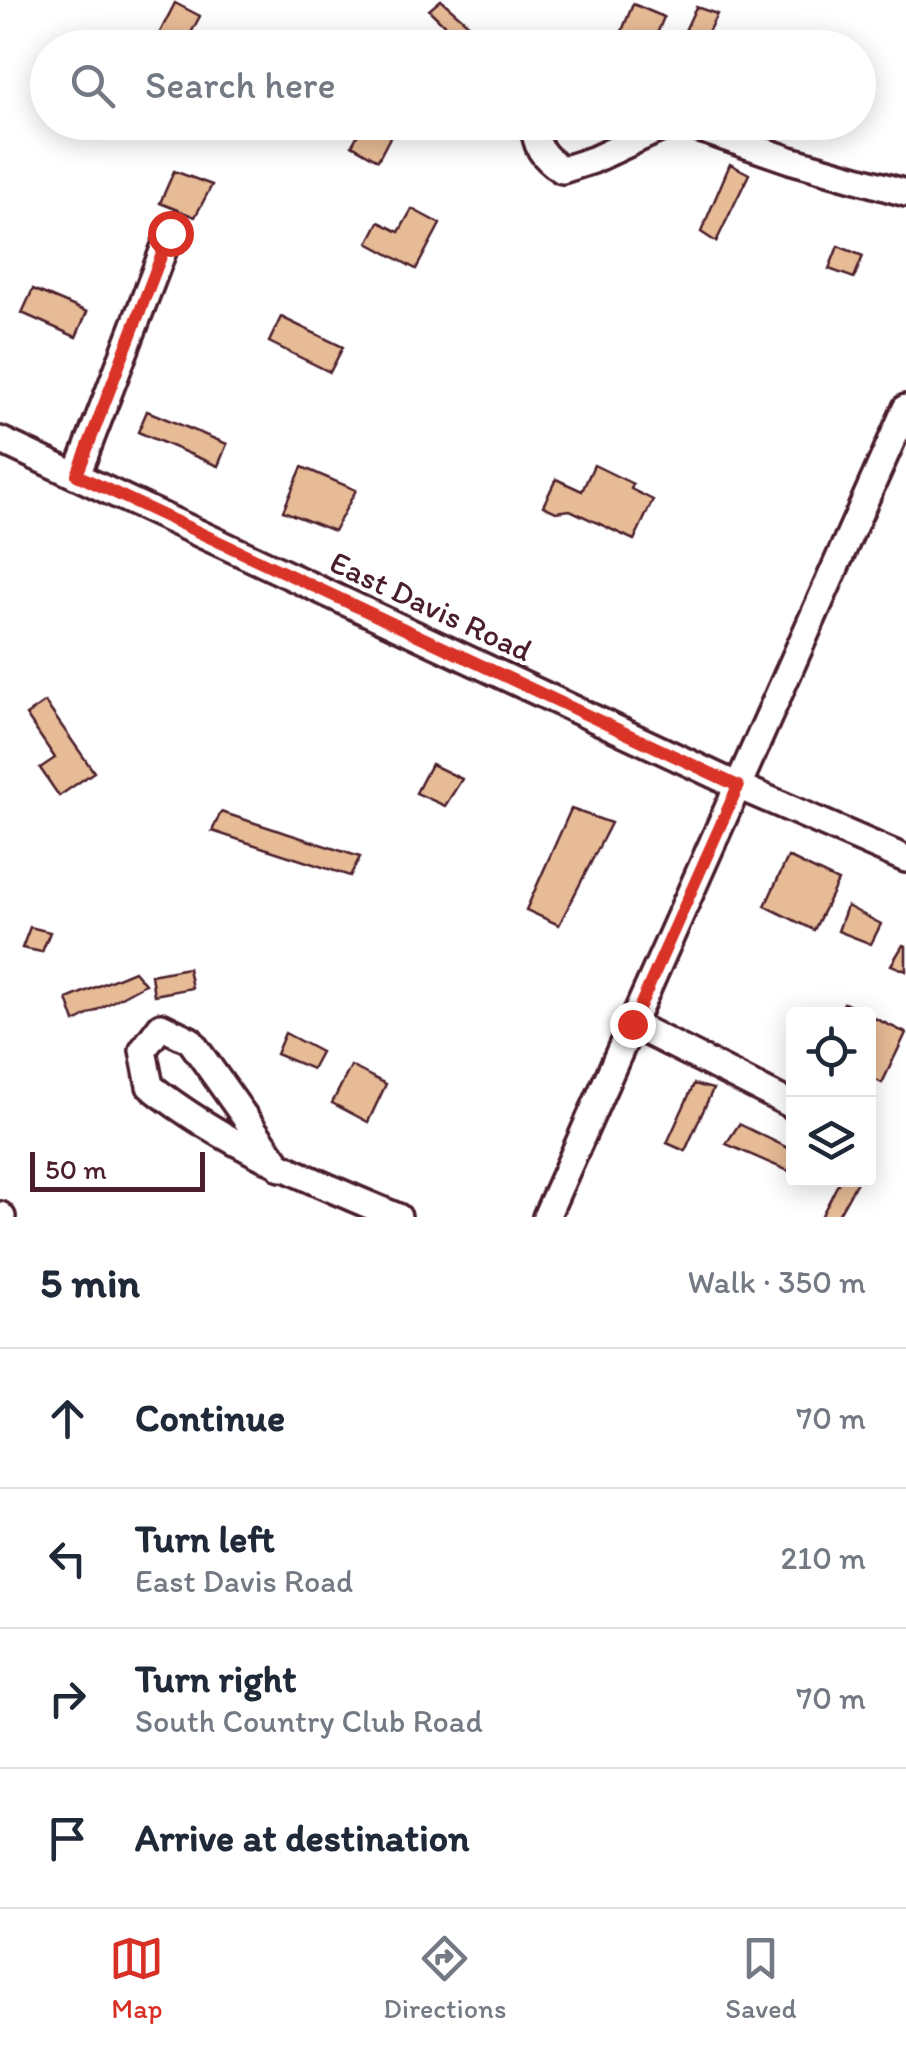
<!DOCTYPE html>
<html lang="en">
<head>
<meta charset="utf-8">
<style>
	body { margin:0; font-family:Itim,sans-serif; background:#f2f2f3; color:#1f2937 }
	.controls { position:absolute; right:30px; bottom:30px; display:grid; overflow:hidden; border-radius:10px; box-shadow:0 5px 25px #0003 }
	.controls button { width:90px; height:90px; display:grid; place-items:center; padding:0; border:0; border-bottom:2px solid #e0e1e3; background:#fff; color:#1f2937; font:50px sans-serif }
	.scale { position:absolute; left:30px; bottom:25px; width:175px; box-sizing:border-box; padding-left:10px; border:5px solid #4a1f2b; border-top:0; font-size:28px; line-height:35px; white-space:nowrap; color:#4a1f2b; -webkit-text-stroke:8px #fff; paint-order:stroke }
	.stop { position:absolute; width:30px; height:30px; margin:-22px; border:8px solid #d93025; border-radius:50%; background:#fff }
	.stop.end { background:#d93025; border-color:#fff; box-shadow:0 2px 10px #0008 }
	.list { margin:0; padding:0; list-style:none }
	h2 { display:flex; justify-content:space-between; align-items:center; height:130px; margin:0; padding:0 40px; font-size:42px }
	h2 small { font-size:32px; font-weight:400; color:#747a83 }
	.list li { display:grid; grid-template-columns:65px 1fr auto; gap:30px; align-items:center; box-sizing:border-box; height:140px; padding:0 40px; border-top:2px solid #e0e1e3 }
	.list b { display:block; font-size:38px; white-space:nowrap }
	.list p { margin:0; font-size:32px; white-space:nowrap; color:#747a83 }
	.list em { font-size:32px; font-style:normal; color:#747a83 }
	.icon { flex:none; width:55px; height:55px; fill:none; stroke:currentColor; stroke-width:2; stroke-linecap:round; stroke-linejoin:round }
	.map { position:relative; flex:none; width:906px; height:1217px; overflow:hidden }
	.search { position:absolute; background:#fff; box-shadow:0 5px 25px #0003; left:30px; right:30px; top:30px; height:110px; display:flex; align-items:center; gap:25px; box-sizing:border-box; padding:0 35px; border-radius:55px; color:#747a83; font-size:38px }
	.sheet { height:690px; background:#fff }
	nav { display:flex; justify-content:space-around; align-items:center; box-sizing:border-box; height:140px; border-top:2px solid #e0e1e3; background:#fff; font-size:28px; color:#747a83 }
	nav a { display:grid; justify-items:center; gap:5px }
	nav .on { color:#d93025 }
	.map>svg:first-child { display:block }
	.building { fill:#e6bb96; stroke:#4a1f2b; stroke-width:2.5 }
	.lines { fill:none; stroke-linecap:round; stroke-linejoin:round }
	.minor-casing { stroke:#4a1f2b; stroke-width:32 }
	.minor { stroke:#fff; stroke-width:25 }
	.route { stroke:#d93025; stroke-width:12 }
	.labels { text-anchor:middle; dominant-baseline:central; stroke-width:8; stroke-linejoin:round; paint-order:stroke }
	.street-label { font-size:32px; fill:#4a1f2b; stroke:#fff }
</style>
</head>
<body>
<div class="map">
<svg width="906" height="1217" viewBox="0 0 906 1217">
	<rect width="100%" height="100%" fill="#fff"/>
	<filter id="ink" filterUnits="userSpaceOnUse"><feTurbulence type="fractalNoise" baseFrequency=".01" numOctaves="2"/><feDisplacementMap in="SourceGraphic" scale="20" xChannelSelector="R" yChannelSelector="G"/><feConvolveMatrix kernelMatrix="1 2 1 2 8 2 1 2 1" color-interpolation-filters="sRGB"/></filter>
	<g filter="url(#ink)">
		<!-- building -->
		<g class="building">
			<polygon points="441,0 495,47 468,48 429,10"/>
			<polygon points="175,3 200,16 183,48 165,48 155,42"/>
			<polygon points="633,4 664,17 651,48 628,48 617,43"/>
			<polygon points="696,7 717,14 700,48 677,48"/>
			<polygon points="365,122 398,122 378,160 352,145"/>
			<polygon points="730,164 749,174 716,242 701,232"/>
			<polygon points="174,171 212,185 195,217 160,203"/>
			<polygon points="412,209 440,224 416,269 368,243 379,222 399,232"/>
			<polygon points="838,246 863,256 854,278 829,269"/>
			<polygon points="33,289 87,312 76,337 22,313"/>
			<polygon points="281,317 343,347 330,372 269,342"/>
			<polygon points="147,411 227,444 218,466 138,432"/>
			<polygon points="594,465 633,484 631,489 653,500 634,540 570,510 556,512 543,506 556,479 582,491"/>
			<polygon points="302,467 356,490 334,531 283,511"/>
			<polygon points="45,702 94,772 59,796 40,768 55,758 26,715"/>
			<polygon points="431,764 462,779 445,806 416,793"/>
			<polygon points="571,809 611,823 559,925 526,910"/>
			<polygon points="221,812 360,857 350,876 212,831"/>
			<polygon points="788,857 838,881 814,930 765,906"/>
			<polygon points="847,906 881,924 871,944 838,931"/>
			<polygon points="30,927 50,932 42,952 22,948"/>
			<polygon points="903,945 906,946 906,971 891,965"/>
			<polygon points="188,968 192,988 154,995 151,975"/>
			<polygon points="134,971 145,984 75,1022 67,999"/>
			<polygon points="844,1003 868,1014 839,1014"/>
			<polygon points="868,1015 906,1033 882,1083 868,1076"/>
			<polygon points="285,1033 321,1052 312,1069 276,1054"/>
			<polygon points="351,1066 386,1084 368,1122 332,1103"/>
			<polygon points="694,1084 713,1089 685,1151 667,1143"/>
			<polygon points="739,1124 794,1151 793,1173 726,1144"/>
			<polygon points="840,1180 858,1180 837,1217 821,1217"/>
		</g>
		<g class="lines">
			<defs>
				<g id="minor">
					<path d="M535 122C534 146 543 157 562 170L593 160 674 122"/>
					<polyline points="680,122 790,160 906,193"/>
					<polyline points="0,440 738,786 906,859"/>
					<polyline points="77,475 170,233"/>
					<polyline points="632,1024 794,1106"/>
					<path d="M281 1168 190 1040 161 1026 143 1050 150 1086C225 1145 311 1181 398 1217"/>
					<polyline points="0,1215 2,1217"/>
					<polyline points="546,1217 906,408"/>
				</g>
			</defs>
			<!-- minor casing -->
			<use href="#minor" class="minor-casing"/>
			<!-- minor -->
			<use href="#minor" class="minor"/>
		</g>
	</g>
	<g class="lines" filter="url(#ink)">
		<!-- route -->
		<polyline class="route" points="170,233 77,475 738,786 632,1024"/>
	</g>
	<g class="labels">
		<!-- street labels -->
		<g class="street-label">
			<text transform="translate(431 606) rotate(25)">East Davis Road</text>
		</g>
	</g>
</svg>
<div class="controls">
<button><svg class="icon" aria-label="locate" viewBox="0 0 24 24"><circle cx="12" cy="12" r="6"/><path d="M12 2v4M12 18v4M2 12h4M18 12h4"/></svg></button>
<button><svg class="icon" aria-label="layers" viewBox="0 0 24 24"><path d="M12 4l9 5-9 5-9-5zM3 14l9 5 9-5"/></svg></button>
</div>
<div class="scale">50 m</div>
<div class="stop" style="left:170px;top:233px"></div>
<div class="stop end" style="left:632px;top:1024px"></div>
<div class="search"><svg class="icon" aria-label="search" viewBox="0 0 24 24"><circle cx="10" cy="10" r="6"/><path d="M15 15l6 6"/></svg>Search here</div>
</div>
<section class="sheet">
<h2>5 min<small>Walk · 350 m</small></h2>
<ul class="list">
<li><svg class="icon" aria-label="ahead" viewBox="0 0 24 24"><path d="M12 20V5M6 11l6-6 6 6"/></svg><div><b>Continue</b></div><em>70 m</em></li>
<li><svg class="icon" aria-label="left" viewBox="0 0 24 24"><path d="M17 20v-9H6M10 6l-5 5 5 5"/></svg><div><b>Turn left</b><p>East Davis Road</p></div><em>210 m</em></li>
<li><svg class="icon" aria-label="right" viewBox="0 0 24 24"><path d="M7 20v-9h11M14 6l5 5-5 5"/></svg><div><b>Turn right</b><p>South Country Club Road</p></div><em>70 m</em></li>
<li><svg class="icon" aria-label="arrive" viewBox="0 0 24 24"><path d="M6 21V4h12l-3 4 3 4H6"/></svg><div><b>Arrive at destination</b></div></li>
</ul>
</section>
<nav>
<a class="on"><svg class="icon" aria-label="map" viewBox="0 0 24 24"><path d="M3 6l6-2 6 2 6-2v14l-6 2-6-2-6 2zM9 4v14M15 6v14"/></svg>Map</a>
<a><svg class="icon" aria-label="directions" viewBox="0 0 24 24"><path d="M12 3l9 9-9 9-9-9zM9 14v-3h6M13 9l2 2-2 2"/></svg>Directions</a>
<a><svg class="icon" aria-label="saved" viewBox="0 0 24 24"><path d="M7 4h10v16l-5-4-5 4z"/></svg>Saved</a>
</nav>
</body>
</html>
